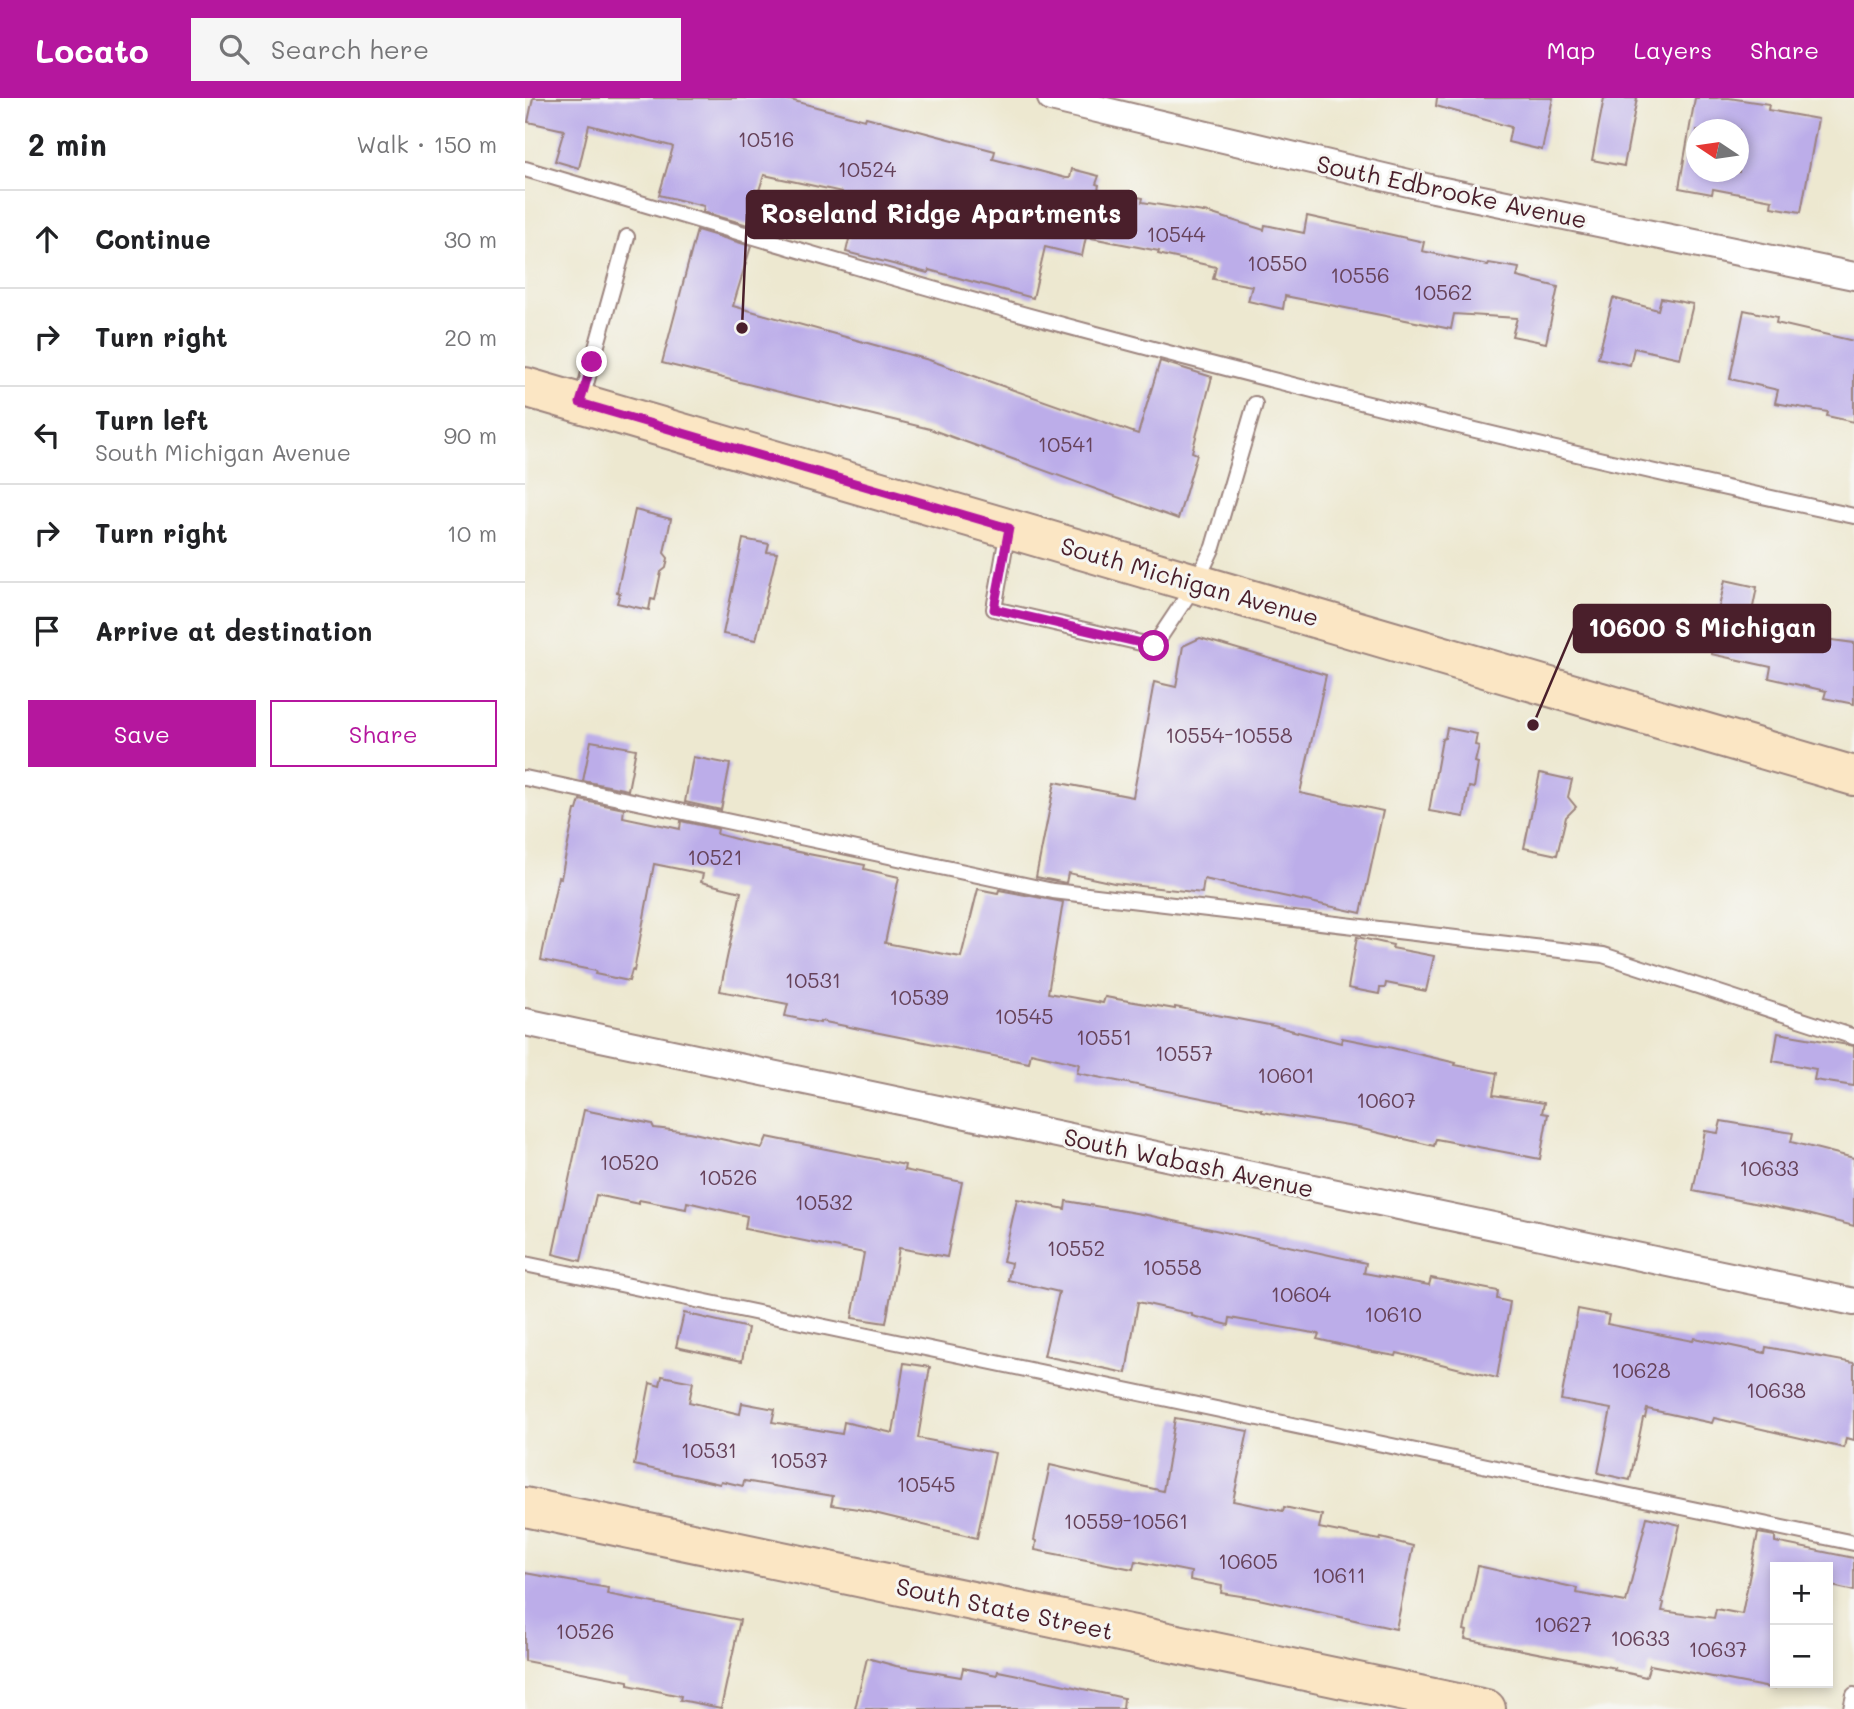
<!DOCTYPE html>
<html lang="en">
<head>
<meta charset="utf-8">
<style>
	body { margin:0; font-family:Mali,sans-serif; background:#f6f6f6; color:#202124 }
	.controls { position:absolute; right:21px; bottom:21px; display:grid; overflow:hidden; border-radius:0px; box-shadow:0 4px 10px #0003 }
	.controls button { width:63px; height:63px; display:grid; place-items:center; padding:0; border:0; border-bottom:2px solid #e0e0e0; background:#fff; color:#202124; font:35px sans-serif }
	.compass { position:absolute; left:1161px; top:21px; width:63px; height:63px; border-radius:50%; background:#fff; box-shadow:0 4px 10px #0003; rotate:283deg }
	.stop { position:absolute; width:21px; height:21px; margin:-16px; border:5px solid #b5179e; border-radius:50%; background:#fff }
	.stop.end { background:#b5179e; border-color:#fff; box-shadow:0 2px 7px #0008 }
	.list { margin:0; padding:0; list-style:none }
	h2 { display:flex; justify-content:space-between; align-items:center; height:91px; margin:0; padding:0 28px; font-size:30px }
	h2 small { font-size:23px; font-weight:400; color:#757577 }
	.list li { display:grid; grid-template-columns:46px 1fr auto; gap:21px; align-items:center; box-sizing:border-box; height:98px; padding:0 28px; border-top:2px solid #e0e0e0 }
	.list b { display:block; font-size:26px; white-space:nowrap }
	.list p { margin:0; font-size:23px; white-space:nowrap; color:#757577 }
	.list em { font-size:23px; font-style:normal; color:#757577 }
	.actions { display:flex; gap:14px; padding:21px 28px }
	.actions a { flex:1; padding:16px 0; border:2px solid #b5179e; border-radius:0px; text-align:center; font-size:24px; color:#b5179e }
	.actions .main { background:#b5179e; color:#fff }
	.icon { flex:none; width:38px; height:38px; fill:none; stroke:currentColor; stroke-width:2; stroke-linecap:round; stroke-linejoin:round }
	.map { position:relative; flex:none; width:1329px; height:1611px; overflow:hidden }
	header { display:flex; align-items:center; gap:42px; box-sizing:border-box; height:98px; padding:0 35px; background:#b5179e; color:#fff }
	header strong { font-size:33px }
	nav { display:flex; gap:38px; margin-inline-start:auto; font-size:24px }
	.search { width:490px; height:63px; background:#f6f6f6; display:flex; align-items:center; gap:18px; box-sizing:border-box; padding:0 24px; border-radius:0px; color:#757577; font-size:26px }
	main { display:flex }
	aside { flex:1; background:#fff }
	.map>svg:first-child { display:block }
	.building { fill:#bcade9; fill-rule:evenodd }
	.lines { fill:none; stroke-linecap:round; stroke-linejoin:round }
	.lane-casing { stroke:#9c847e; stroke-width:18 }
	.street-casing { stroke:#9c847e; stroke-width:30 }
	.secondary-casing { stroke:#9c847e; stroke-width:42 }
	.lane { stroke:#fff; stroke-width:14 }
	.street { stroke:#fff; stroke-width:26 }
	.secondary { stroke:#fbe6c4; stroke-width:38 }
	.route { stroke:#b5179e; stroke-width:9 }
	.labels { text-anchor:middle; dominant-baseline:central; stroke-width:6; stroke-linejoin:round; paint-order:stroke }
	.number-label { font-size:21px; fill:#66425a }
	.street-label { font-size:24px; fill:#4a1f2b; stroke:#f6f6f2 }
	.leader { fill:none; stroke:#4a1f2b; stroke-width:2.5 }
	.callout-dot { fill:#4a1f2b; stroke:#f6f6f2; stroke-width:2.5 }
	.callout { fill:#4a1f2b; stroke:#4a1f2b; stroke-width:2.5 }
	.callout-label { font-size:26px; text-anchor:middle; font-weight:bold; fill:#fff }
</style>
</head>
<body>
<header>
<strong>Locato</strong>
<div class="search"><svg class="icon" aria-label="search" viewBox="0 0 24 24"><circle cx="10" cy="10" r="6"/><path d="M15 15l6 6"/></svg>Search here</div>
<nav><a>Map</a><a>Layers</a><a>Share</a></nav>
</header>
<main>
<aside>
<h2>2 min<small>Walk · 150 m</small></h2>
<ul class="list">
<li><svg class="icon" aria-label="ahead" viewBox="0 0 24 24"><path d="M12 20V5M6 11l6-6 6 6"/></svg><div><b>Continue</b></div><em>30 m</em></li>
<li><svg class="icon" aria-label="right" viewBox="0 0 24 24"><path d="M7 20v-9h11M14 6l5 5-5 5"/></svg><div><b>Turn right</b></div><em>20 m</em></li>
<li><svg class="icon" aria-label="left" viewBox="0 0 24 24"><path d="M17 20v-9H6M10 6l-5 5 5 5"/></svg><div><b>Turn left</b><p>South Michigan Avenue</p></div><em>90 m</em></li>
<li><svg class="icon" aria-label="right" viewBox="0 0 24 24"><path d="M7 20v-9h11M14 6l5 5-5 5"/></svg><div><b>Turn right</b></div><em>10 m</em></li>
<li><svg class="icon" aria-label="arrive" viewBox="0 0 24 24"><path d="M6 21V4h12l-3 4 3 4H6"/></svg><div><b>Arrive at destination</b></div></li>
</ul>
<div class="actions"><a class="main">Save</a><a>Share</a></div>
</aside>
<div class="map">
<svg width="1329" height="1611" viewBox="0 0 1329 1611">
	<rect width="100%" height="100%" fill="#f6f6f2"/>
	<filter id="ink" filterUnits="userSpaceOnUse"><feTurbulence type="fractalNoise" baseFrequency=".0143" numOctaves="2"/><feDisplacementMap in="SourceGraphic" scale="14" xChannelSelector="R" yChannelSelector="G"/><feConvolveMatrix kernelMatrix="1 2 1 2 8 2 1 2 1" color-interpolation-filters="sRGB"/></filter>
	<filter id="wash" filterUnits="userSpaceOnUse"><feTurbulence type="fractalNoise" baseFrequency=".00686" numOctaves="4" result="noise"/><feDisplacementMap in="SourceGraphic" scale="28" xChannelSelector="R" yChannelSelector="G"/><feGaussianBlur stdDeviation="1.57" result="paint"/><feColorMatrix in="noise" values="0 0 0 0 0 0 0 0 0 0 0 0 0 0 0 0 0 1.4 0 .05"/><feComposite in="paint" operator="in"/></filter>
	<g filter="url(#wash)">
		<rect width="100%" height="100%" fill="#ede8d0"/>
		<g id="blocks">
			<!-- building -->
			<g class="building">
				<polygon points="8,0 258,0 340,22 341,19 470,53 468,61 541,80 545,80 547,71 574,78 571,86 574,87 573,92 618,100 617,104 684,115 739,132 740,127 779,135 782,118 899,144 897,153 963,167 964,165 994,170 992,179 1033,189 1021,245 987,238 992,220 929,216 926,231 760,198 758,211 723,203 727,188 688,181 691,169 633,156 634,153 561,139 557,158 520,149 508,200 404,172 403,175 321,154 332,108 315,103 317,94 239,77 223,127 178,114 179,108 134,97 148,49 146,48 64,27 54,70 30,63 39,32 3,24"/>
				<polygon points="912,0 1028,0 1017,52 983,44 986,29 911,8"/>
				<polygon points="1079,0 1112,0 1099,68 1067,62"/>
				<path d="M1170 0H1204L1244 6 1243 12 1293 21 1276 114 1246 109 1247 102 1188 91 1187 96 1154 90ZM1172 32H1214V74H1172Z"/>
				<polygon points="172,132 226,148 208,208 404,262 613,336 635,263 687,279 667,354 672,356 653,421 405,331 137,265"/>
				<polygon points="1088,200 1133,212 1136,200 1168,206 1155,260 1109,250 1105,267 1073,260"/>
				<polygon points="1219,212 1252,219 1251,225 1329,243 1329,324 1302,318 1303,314 1250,305 1253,292 1205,281"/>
				<polygon points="110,412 146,421 139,455 143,460 141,470 136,474 130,502 126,501 124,512 92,505 95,495 92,494"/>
				<polygon points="218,441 244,446 242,454 252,455 231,542 198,536"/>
				<polygon points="1200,482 1232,489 1227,514 1285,530 1284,539 1329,545 1329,606 1299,600 1301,593 1244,580 1246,569 1186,556 1187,551 1185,550"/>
				<polygon points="675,540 801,577 775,695 858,713 836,815 679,781 677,795 589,785 543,775 541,785 511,779 530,684 608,699 629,584 651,589 658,548"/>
				<polygon points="922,630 952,636 950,647 954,648 950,664 953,665 949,690 944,689 939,719 904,713 917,641 920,640"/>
				<polygon points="66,643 111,651 103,692 58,683"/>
				<polygon points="168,659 205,666 196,712 160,704"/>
				<polygon points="1015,675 1047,682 1043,699 1051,709 1041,719 1032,757 999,750"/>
				<polygon points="55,702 99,711 98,719 155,731 156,723 193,731 192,736 222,744 340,767 339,771 374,779 360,845 436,859 453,791 473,795 474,792 538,804 523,895 578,905 580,899 650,911 650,909 749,928 816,945 817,940 863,949 931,965 930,967 972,975 968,997 1019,1005 1017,1015 1023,1016 1015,1061 911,1041 909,1048 829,1029 737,1014 737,1012 552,975 554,966 506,955 504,965 295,923 295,925 260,918 263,906 195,893 216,794 176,784 178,776 129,766 109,873 107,872 104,883 70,876 71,873 16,862 33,779 36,780 50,712 52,712"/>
				<polygon points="832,839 868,847 867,850 909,858 901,893 861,885 860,890 855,890 854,896 823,890"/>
				<polygon points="1253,935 1329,948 1329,988 1289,982 1291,971 1248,963"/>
				<polygon points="59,1012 127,1026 129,1030 164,1034 237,1050 242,1039 380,1067 379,1072 437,1084 422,1159 374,1150 361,1225 327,1220 339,1155 220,1131 222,1118 162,1104 161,1111 114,1102 114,1106 71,1097 56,1163 28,1156"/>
				<polygon points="1196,1023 1268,1035 1266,1044 1329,1060 1329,1128 1278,1115 1168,1093 1180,1033 1193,1035"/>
				<polygon points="492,1101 540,1111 541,1103 622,1117 841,1165 839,1175 904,1187 906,1180 973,1193 972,1201 985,1204 972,1280 872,1255 871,1258 848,1254 792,1241 794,1236 705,1220 704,1227 667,1218 667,1216 613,1204 601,1275 519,1258 534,1194 483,1182 486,1165 478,1163"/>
				<polygon points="1053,1211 1084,1217 1082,1226 1168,1243 1169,1240 1240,1255 1241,1249 1329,1265 1329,1342 1321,1340 1319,1350 1189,1320 1187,1325 1122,1311 1120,1320 1118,1320 1105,1382 1073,1375 1086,1311 1036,1302"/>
				<polygon points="159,1215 223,1230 217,1263 151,1249"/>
				<polygon points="379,1265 405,1269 393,1340 470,1355 452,1440 333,1411 306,1407 308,1398 219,1383 218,1388 196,1383 195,1386 109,1367 125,1285 135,1288 137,1278 168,1284 164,1304 215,1316 217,1305 250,1311 247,1324 317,1336 319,1324 368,1335"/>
				<polygon points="650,1320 723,1333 708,1403 758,1413 759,1409 797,1417 794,1430 855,1442 856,1440 888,1448 871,1531 729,1500 696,1495 697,1488 665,1482 666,1474 610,1463 608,1471 510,1452 511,1443 509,1442 525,1367 638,1393"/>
				<polygon points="1122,1419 1155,1427 1137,1504 1139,1505 1137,1513 1189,1520 1191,1511 1217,1516 1233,1435 1250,1438 1250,1444 1329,1460 1329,1493 1303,1487 1303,1469 1250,1469 1250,1591 1125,1567 1121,1579 1089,1572 1090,1570 940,1541 942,1533 939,1532 953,1468 1052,1490 1051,1495 1101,1504"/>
				<polygon points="0,1475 83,1490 82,1496 215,1522 196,1610 155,1602 156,1598 103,1587 103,1583 0,1563"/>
				<polygon points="342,1560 371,1568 436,1579 438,1570 472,1577 473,1573 513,1581 599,1600 598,1611 330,1611"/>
			</g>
		</g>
	</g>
	<g filter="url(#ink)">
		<use href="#blocks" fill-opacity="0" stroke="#9c847e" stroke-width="2"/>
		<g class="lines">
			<defs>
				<g id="lane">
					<path d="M0 71C188 126 375 184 564 234 817 302 1073 363 1329 418"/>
					<polyline points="56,304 102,139"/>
					<polyline points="483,432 469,511 629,548 671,485 688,449 730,306"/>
					<polyline points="0,680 528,793 1078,857 1329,939"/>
					<polyline points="0,1166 1329,1445"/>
					<polyline points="1326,1611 1329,1597"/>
				</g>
				<g id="street">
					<polyline points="526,0 909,91 1329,178"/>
					<polyline points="0,924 1329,1204"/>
				</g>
				<g id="secondary">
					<polyline points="0,289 1329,678"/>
					<polyline points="0,1409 961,1611"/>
				</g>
			</defs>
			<!-- lane casing -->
			<use href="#lane" class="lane-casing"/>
			<!-- street casing -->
			<use href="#street" class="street-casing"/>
			<!-- secondary casing -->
			<use href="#secondary" class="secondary-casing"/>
			<!-- lane -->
			<use href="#lane" class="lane"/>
			<!-- street -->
			<use href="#street" class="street"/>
			<!-- secondary -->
			<use href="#secondary" class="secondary"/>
		</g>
	</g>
	<g class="lines" filter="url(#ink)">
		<!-- route -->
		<polyline class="route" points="67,264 55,305 484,430 469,511 629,548"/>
	</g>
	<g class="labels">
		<!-- number labels -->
		<g class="number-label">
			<text x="241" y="40">10516</text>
			<text x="342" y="70">10524</text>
			<text x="651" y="135">10544</text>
			<text x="752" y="164">10550</text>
			<text x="835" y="176">10556</text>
			<text x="918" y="193">10562</text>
			<text x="541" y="345">10541</text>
			<text x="704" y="636">10554-10558</text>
			<text x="190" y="758">10521</text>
			<text x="288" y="881">10531</text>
			<text x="394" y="898">10539</text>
			<text x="499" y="917">10545</text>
			<text x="579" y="938">10551</text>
			<text x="659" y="954">10557</text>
			<text x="761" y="976">10601</text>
			<text x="861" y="1001">10607</text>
			<text x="104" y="1063">10520</text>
			<text x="1244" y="1069">10633</text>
			<text x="203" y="1078">10526</text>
			<text x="299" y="1103">10532</text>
			<text x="551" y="1149">10552</text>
			<text x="647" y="1168">10558</text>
			<text x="776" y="1195">10604</text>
			<text x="868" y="1215">10610</text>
			<text x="1116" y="1271">10628</text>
			<text x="1251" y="1291">10638</text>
			<text x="184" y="1351">10531</text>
			<text x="274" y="1361">10537</text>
			<text x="401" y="1385">10545</text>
			<text x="601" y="1422">10559-10561</text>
			<text x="723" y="1462">10605</text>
			<text x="814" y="1476">10611</text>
			<text x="1038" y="1525">10627</text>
			<text x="60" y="1532">10526</text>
			<text x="1115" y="1539">10633</text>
			<text x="1193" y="1550">10637</text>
		</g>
		<!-- street labels -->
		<g class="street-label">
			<text transform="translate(927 93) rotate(12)">South Edbrooke Avenue</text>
			<text transform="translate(665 483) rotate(16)">South Michigan Avenue</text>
			<text transform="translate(664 1064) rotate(12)">South Wabash Avenue</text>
			<text transform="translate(480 1510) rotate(12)">South State Street</text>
		</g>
	</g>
	<!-- callouts -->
	<path class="leader" d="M217 230L222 116M1008 627L1049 530"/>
	<g class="callout-dot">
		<circle cx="217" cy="230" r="7"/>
		<circle cx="1008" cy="627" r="7"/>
	</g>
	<g class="callout">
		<rect x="222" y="93" width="389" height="47" rx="7"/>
		<rect x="1049" y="507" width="256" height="47" rx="7"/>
	</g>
	<g class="callout-label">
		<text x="416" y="125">Roseland Ridge Apartments</text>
		<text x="1177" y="539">10600 S Michigan</text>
	</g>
</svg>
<div class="controls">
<button>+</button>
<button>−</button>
</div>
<svg class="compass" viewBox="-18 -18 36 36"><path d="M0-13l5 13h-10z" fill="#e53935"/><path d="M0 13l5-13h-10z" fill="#757577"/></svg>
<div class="stop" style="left:629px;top:548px"></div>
<div class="stop end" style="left:67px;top:264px"></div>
</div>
</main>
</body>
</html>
